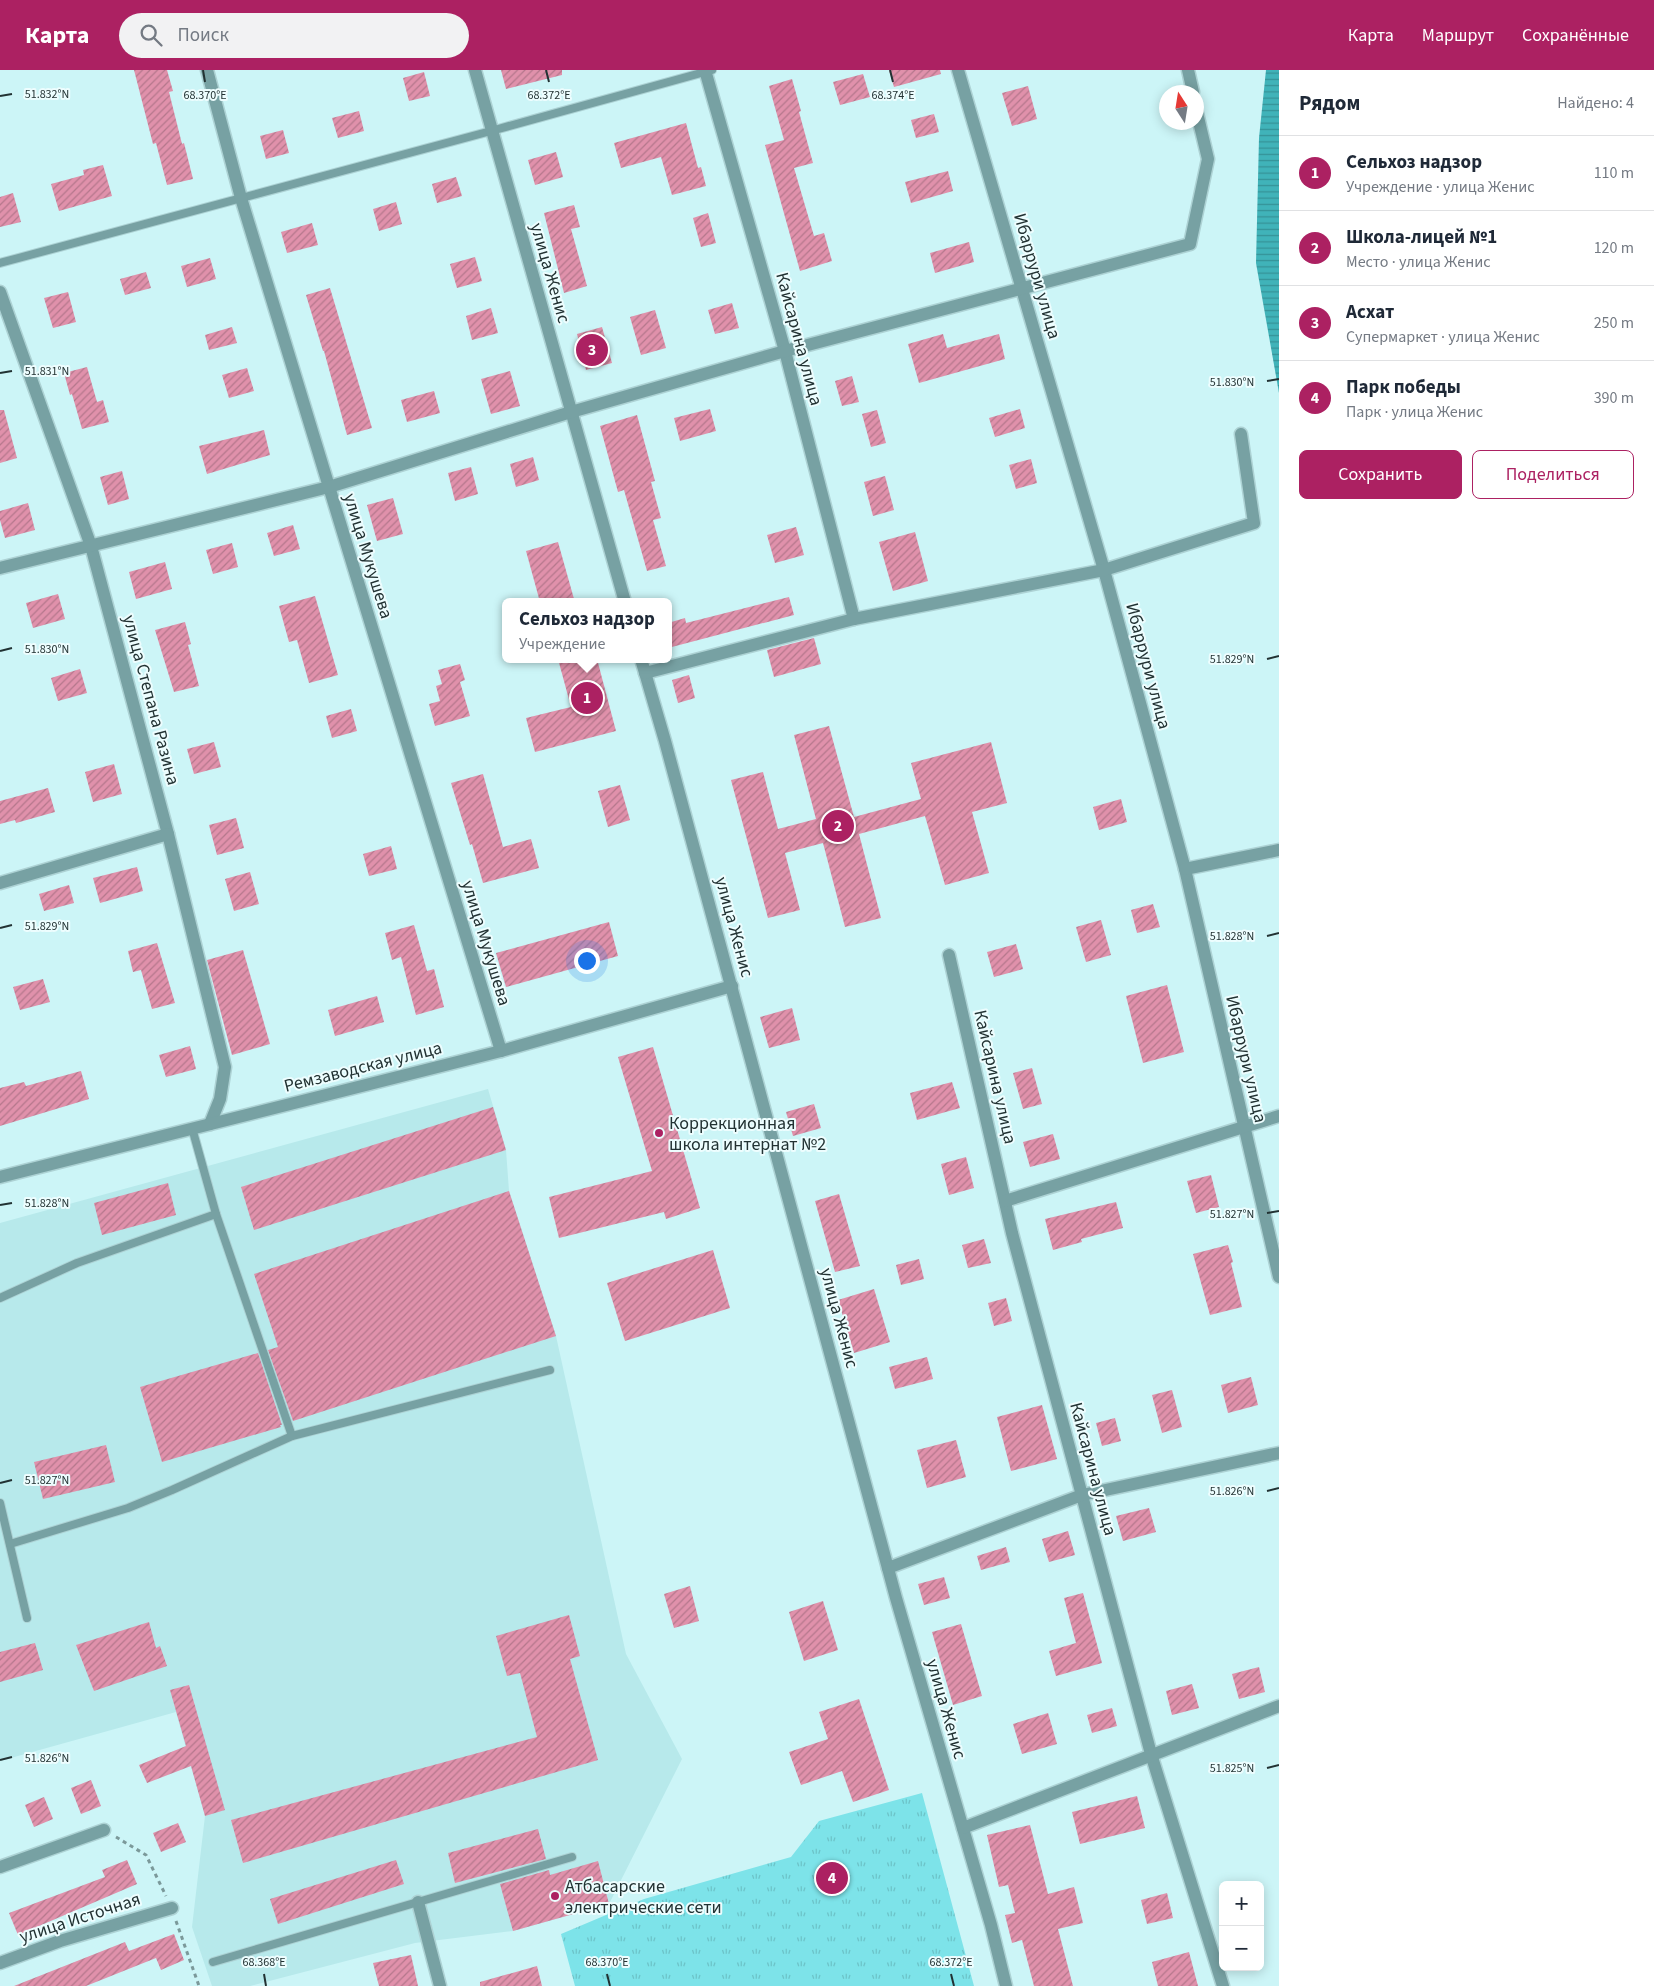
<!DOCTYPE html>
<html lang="ru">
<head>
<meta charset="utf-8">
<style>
	body { margin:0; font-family:"Source Sans 3",sans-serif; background:#f2f2f3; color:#1f2937 }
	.controls { position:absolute; right:15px; bottom:15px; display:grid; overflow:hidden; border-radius:8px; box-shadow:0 2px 12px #0003 }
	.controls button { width:45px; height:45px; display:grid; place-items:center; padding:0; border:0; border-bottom:1px solid #e0e1e3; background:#fff; color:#1f2937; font:25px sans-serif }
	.compass { position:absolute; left:1159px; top:15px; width:45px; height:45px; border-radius:50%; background:#fff; box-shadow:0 2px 12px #0003; rotate:348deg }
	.you { position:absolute; left:586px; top:890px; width:18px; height:18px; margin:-12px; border:4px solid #fff; border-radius:50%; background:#1a73e8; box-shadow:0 0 0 8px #1a73e833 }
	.badge { display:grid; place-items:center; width:32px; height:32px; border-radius:50%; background:#ac2162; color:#fff; font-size:16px; font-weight:700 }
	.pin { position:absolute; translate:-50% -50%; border:2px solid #fff; box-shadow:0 1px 5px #0006 }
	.popup { position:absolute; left:502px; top:528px; width:170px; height:65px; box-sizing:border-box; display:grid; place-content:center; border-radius:8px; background:#fff; filter:drop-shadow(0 1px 4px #0005); font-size:16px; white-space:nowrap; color:#747a83 }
	.popup b { font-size:19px; color:#1f2937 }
	.popup::after { content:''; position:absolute; left:50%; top:100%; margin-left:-10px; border:10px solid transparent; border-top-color:#fff }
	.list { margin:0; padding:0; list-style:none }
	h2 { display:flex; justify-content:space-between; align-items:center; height:65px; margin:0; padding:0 20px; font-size:21px }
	h2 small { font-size:16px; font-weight:400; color:#747a83 }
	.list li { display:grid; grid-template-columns:32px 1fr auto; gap:15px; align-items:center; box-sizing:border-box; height:75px; padding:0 20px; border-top:1px solid #e0e1e3 }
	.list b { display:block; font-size:19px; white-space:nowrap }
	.list p { margin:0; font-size:16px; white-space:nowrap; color:#747a83 }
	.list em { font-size:16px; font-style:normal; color:#747a83 }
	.actions { display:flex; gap:10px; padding:15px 20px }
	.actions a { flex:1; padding:11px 0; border:1px solid #ac2162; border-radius:8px; text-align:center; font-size:18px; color:#ac2162 }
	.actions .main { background:#ac2162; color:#fff }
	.icon { flex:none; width:28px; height:28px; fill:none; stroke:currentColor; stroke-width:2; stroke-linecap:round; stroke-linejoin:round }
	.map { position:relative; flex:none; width:1279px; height:1916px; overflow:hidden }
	header { display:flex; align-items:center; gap:30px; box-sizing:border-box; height:70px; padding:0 25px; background:#ac2162; color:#fff }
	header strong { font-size:24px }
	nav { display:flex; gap:28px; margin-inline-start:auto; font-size:18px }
	.search { width:350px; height:45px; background:#f2f2f3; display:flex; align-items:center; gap:12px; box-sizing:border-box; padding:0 18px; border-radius:28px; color:#747a83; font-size:19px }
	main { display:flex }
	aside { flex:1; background:#fff }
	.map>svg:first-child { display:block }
	.built { fill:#b7e9eb }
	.park { fill:url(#park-tufts) }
	.water { fill:url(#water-rules) }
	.building { fill:url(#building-hatch) }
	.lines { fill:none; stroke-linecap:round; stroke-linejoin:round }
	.service-casing { stroke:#add2d4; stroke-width:10 }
	.minor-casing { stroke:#add2d4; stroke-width:15 }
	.path { stroke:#7b999a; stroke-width:3; stroke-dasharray:4 4; stroke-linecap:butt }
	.service { stroke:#77a1a3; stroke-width:8 }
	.minor { stroke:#77a1a3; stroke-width:12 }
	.ticks { fill:none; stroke:#223233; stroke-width:2 }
	.poi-dot { fill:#ac2162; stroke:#edfdfe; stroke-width:2 }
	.labels { text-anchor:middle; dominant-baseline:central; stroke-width:4; stroke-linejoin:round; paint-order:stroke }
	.street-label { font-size:18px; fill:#223233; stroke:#edfdfe }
	.poi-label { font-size:18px; fill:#223233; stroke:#edfdfe; text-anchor:start }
	.ticks-label { font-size:12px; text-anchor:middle; fill:#223233; stroke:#edfdfe; stroke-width:4; stroke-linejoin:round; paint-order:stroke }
</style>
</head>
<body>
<header>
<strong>Карта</strong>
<div class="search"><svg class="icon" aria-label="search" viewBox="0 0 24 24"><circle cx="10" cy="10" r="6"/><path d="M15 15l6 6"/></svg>Поиск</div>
<nav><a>Карта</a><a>Маршрут</a><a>Сохранённые</a></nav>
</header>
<main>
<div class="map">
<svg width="1279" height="1916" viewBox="0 0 1279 1916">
	<defs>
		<pattern id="park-tufts" width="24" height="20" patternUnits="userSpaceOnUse" patternTransform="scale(1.25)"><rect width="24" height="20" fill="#7de3e9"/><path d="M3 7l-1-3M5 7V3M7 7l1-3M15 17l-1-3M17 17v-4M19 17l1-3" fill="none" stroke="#6cc3c8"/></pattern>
		<pattern id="water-rules" width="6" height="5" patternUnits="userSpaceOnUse" patternTransform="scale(1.25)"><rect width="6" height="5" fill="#40b3b9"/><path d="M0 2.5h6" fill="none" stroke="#359297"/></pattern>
		<pattern id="building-hatch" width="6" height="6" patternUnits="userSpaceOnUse" patternTransform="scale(1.25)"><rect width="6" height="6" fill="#e091ab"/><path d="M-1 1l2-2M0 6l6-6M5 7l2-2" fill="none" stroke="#b5778c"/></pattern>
	</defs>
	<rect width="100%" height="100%" fill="#ccf5f7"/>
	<!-- built -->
	<polygon class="built" points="488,1019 506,1080 509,1121 556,1266 626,1584 682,1689 609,1834 513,1861 415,1873 250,1916 212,1916 192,1857 205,1746 176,1642 0,1691 0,1153"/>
	<!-- park -->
	<polygon class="park" points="922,1723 974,1916 575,1916 561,1864 644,1829 791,1787 819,1751"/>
	<!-- water -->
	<polygon class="water" points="1266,0 1279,0 1279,323 1256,193 1259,68"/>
	<!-- building -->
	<g class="building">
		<polygon points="134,0 167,0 173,21 169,22 182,74 184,73 193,109 167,115 156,73 153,74"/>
		<polygon points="501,0 562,0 562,5 506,19"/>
		<polygon points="889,0 940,0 941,4 894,17"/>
		<polygon points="424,2 430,26 409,31 403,8"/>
		<polygon points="863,4 870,27 840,35 833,12"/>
		<polygon points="792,9 801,41 799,42 813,93 794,98 814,166 824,163 832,191 800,201 765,75 784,70 769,16"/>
		<polygon points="1028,16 1037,49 1012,56 1002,23"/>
		<polygon points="359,41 364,61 338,68 332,48"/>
		<polygon points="934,44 939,62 916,68 911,50"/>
		<polygon points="686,53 698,98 701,97 706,116 672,125 661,87 621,98 614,73"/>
		<polygon points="283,60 289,83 266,89 260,66"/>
		<polygon points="556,82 563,107 535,115 528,90"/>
		<polygon points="103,95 112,126 59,141 51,114 84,105 83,100"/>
		<polygon points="948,101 953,121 911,133 905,112"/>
		<polygon points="456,107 462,126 437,133 432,114"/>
		<polygon points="13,123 21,152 0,157 0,127"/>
		<polygon points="396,132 402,154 379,161 373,139"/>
		<polygon points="574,135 580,157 571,159 587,216 564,223 544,143"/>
		<polygon points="708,143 716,173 701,177 693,148"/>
		<polygon points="312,153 318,175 287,183 281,162"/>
		<polygon points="969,172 974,192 935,203 930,183"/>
		<polygon points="475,187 482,211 457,218 450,194"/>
		<polygon points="210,188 216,209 187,217 181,196"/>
		<polygon points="146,202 151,218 125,225 120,209"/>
		<polygon points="330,218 372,358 347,365 324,281 323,281 306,225"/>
		<polygon points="68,222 76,252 53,258 44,228"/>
		<polygon points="732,233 739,258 715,264 708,240"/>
		<polygon points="491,238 498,263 472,270 466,246"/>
		<polygon points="655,240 666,278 641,285 630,247"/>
		<polygon points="232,257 237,273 209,280 205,265"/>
		<polygon points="602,257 612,293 586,300 577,264"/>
		<polygon points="943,264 947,278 999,264 1005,289 919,313 908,274"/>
		<polygon points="87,297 97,332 103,330 109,352 82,359 72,324 70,325 64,303"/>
		<polygon points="247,298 254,321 229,328 222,305"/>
		<polygon points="510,301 520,336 491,344 481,309"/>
		<polygon points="852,306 859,332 842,336 835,311"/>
		<polygon points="434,321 440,343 407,352 401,330"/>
		<polygon points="710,339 716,361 680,371 674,348"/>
		<polygon points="1020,339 1025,358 995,367 989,348"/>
		<polygon points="0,340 4,340 17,388 0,393"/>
		<polygon points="877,340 886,373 871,377 862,344"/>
		<polygon points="637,345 655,411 651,412 661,448 653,450 666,496 647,501 624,420 618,422 600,356"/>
		<polygon points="264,360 270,385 207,404 199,376"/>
		<polygon points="533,387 539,410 516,417 510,394"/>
		<polygon points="1031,389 1037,413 1016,419 1009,395"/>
		<polygon points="471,397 478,424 455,431 448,403"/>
		<polygon points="122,401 129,429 108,435 100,407"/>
		<polygon points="885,406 894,440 873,446 864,412"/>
		<polygon points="393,428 403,464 377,471 367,435"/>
		<polygon points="28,433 35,460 5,468 0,450 0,441"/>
		<polygon points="293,455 300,479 274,486 267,463"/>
		<polygon points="796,457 804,485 775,493 767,465"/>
		<polygon points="915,462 928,511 893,521 879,472"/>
		<polygon points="558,472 574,529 563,532 540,532 526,481"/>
		<polygon points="232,473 238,497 213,504 206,480"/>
		<polygon points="165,492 172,519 136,529 129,502"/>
		<polygon points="58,524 65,549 33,558 26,533"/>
		<polygon points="315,526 338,605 309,613 297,570 289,572 279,536"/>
		<polygon points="789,527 794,545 668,578 668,553 685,548 686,553"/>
		<polygon points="185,552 191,574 188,575 199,616 174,622 155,560"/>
		<polygon points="814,568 821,594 774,607 767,580"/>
		<polygon points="558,589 597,589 616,661 535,682 526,648 571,637"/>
		<polygon points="460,594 465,610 460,612 470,646 435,656 429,634 440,631 436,616 442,614 438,600"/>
		<polygon points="80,599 87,623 58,631 51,608"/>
		<polygon points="689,605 695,628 678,633 672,610"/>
		<polygon points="351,639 357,661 332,668 326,646"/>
		<polygon points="829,656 854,747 921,729 911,693 991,672 1007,733 972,742 989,803 945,815 925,746 859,764 881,848 845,857 823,773 785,783 800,840 768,848 731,710 763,702 778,759 816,749 794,665"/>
		<polygon points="214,672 221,697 194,704 187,679"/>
		<polygon points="114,694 122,724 93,732 85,702"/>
		<polygon points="483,704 503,777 531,769 539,798 483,813 472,774 470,775 451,713"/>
		<polygon points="620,715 630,750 608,757 598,721"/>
		<polygon points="48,718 55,742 16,753 15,750 0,754 0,731"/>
		<polygon points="1121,729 1127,752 1099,760 1093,737"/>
		<polygon points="236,748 244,778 217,785 209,755"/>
		<polygon points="391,776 397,799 369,806 363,784"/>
		<polygon points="137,797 143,821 100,833 93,808"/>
		<polygon points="250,802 259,834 234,841 225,809"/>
		<polygon points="69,815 74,833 44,841 39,824"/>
		<polygon points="1153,834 1160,857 1137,863 1131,840"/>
		<polygon points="1101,850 1111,885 1086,892 1076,857"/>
		<polygon points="609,852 618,886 506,917 496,883"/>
		<polygon points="414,855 427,901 434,899 444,937 416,945 401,887 392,890 385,863"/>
		<polygon points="157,873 175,933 152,939 141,900 133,902 128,881"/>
		<polygon points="1016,874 1023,899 994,907 987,882"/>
		<polygon points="243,880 270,974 232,985 207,890"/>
		<polygon points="43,909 50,932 20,940 13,917"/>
		<polygon points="1167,915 1184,982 1143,993 1126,926"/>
		<polygon points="377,926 384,952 335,966 328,940"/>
		<polygon points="792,938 800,970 769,978 760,947"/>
		<polygon points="190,976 196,999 166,1007 159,985"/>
		<polygon points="653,977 700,1138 666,1149 664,1142 559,1168 549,1127 652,1101 618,987"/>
		<polygon points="1032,998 1042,1034 1023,1039 1013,1003"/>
		<polygon points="81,1001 89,1029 0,1056 0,1018 24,1012 26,1016"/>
		<polygon points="952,1012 960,1038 917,1050 910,1023"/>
		<polygon points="814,1034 821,1058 793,1066 786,1042"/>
		<polygon points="493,1037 506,1080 254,1160 241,1117"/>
		<polygon points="1053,1064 1060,1089 1030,1097 1023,1072"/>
		<polygon points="966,1087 974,1118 949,1125 941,1094"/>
		<polygon points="1211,1105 1219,1137 1196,1143 1187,1111"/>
		<polygon points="168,1113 176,1145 102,1165 94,1133"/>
		<polygon points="509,1121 556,1266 293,1351 268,1280 278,1277 254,1204"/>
		<polygon points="839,1124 860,1196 835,1202 815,1131"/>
		<polygon points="1116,1132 1123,1158 1081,1169 1082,1172 1053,1180 1045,1149"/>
		<polygon points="984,1169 991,1193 968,1198 962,1175"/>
		<polygon points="1228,1175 1233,1192 1231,1193 1242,1237 1210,1245 1193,1184"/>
		<polygon points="713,1180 730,1238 625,1271 607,1213"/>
		<polygon points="919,1189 924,1209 901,1215 896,1195"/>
		<polygon points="874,1219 890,1272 854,1283 838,1230"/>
		<polygon points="1006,1228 1012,1251 994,1256 988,1233"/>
		<polygon points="258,1283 282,1355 280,1355 281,1357 162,1392 140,1317"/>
		<polygon points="927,1287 933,1309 895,1319 889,1297"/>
		<polygon points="1251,1307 1258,1335 1228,1343 1221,1315"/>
		<polygon points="1172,1320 1182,1357 1162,1363 1152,1325"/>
		<polygon points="1042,1335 1057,1389 1011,1401 997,1347"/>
		<polygon points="1115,1348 1121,1371 1102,1376 1096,1353"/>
		<polygon points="956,1370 966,1407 927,1418 917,1380"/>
		<polygon points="106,1375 115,1412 43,1429 34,1392"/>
		<polygon points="1149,1438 1156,1462 1123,1471 1116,1446"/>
		<polygon points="1068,1461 1075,1485 1049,1492 1042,1469"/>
		<polygon points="1006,1477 1010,1492 981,1500 977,1486"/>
		<polygon points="944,1507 950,1528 924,1535 918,1514"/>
		<polygon points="690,1516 699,1551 674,1558 664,1524"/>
		<polygon points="1083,1523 1102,1593 1056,1606 1049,1581 1076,1573 1064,1528"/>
		<polygon points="823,1531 838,1580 804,1591 789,1542"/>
		<polygon points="569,1545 580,1586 570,1589 598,1690 243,1793 231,1750 537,1667 520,1603 507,1606 496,1566"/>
		<polygon points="149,1552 156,1578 160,1576 167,1596 94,1621 76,1575"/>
		<polygon points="961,1554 982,1626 953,1635 932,1562"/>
		<polygon points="35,1573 43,1600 0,1612 0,1582"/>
		<polygon points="1259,1597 1265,1622 1239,1629 1232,1604"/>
		<polygon points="1192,1614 1199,1638 1172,1645 1166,1621"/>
		<polygon points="189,1615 225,1740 205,1746 191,1696 147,1713 139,1695 186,1676 170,1620"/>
		<polygon points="859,1629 889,1720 853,1732 842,1701 801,1715 789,1682 828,1669 819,1642"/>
		<polygon points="1112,1638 1117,1656 1092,1663 1087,1645"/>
		<polygon points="1048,1643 1057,1674 1022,1684 1013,1654"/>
		<polygon points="91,1710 101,1736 81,1744 71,1718"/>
		<polygon points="1137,1726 1145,1758 1080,1774 1072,1742"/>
		<polygon points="44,1727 53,1749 34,1757 25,1735"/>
		<polygon points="178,1753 186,1772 161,1782 153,1763"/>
		<polygon points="1030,1755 1048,1824 1074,1817 1083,1853 1058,1859 1073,1916 1034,1916 1022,1870 1012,1873 1005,1845 1015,1843 1008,1815 999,1817 987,1765"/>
		<polygon points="538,1759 546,1789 455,1813 448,1783"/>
		<polygon points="127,1790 137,1814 18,1865 9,1843 105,1807 102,1800"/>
		<polygon points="396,1790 404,1814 278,1854 270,1829"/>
		<polygon points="598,1791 609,1834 513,1861 500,1814 549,1800 550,1805"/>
		<polygon points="1167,1823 1173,1848 1147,1854 1141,1830"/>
		<polygon points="174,1864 184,1890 161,1900 156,1888 86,1916 14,1916 125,1872 129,1881"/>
		<polygon points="1189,1882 1198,1916 1158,1916 1152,1892"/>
		<polygon points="411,1885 418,1916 379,1916 373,1893"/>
		<polygon points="537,1896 542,1916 480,1916 480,1912"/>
	</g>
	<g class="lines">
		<defs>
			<g id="service">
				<polyline points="0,193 491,61 712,0"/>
				<polyline points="192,1058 216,1144 292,1366"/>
				<polyline points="0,1228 77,1193 216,1144"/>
				<polyline points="0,1433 27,1548"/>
				<polyline points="10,1474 128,1438 172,1420 292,1366 550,1300"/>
				<polyline points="213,1892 572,1787"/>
			</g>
			<g id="minor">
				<polyline points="207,0 241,128 501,981"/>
				<polyline points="475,0 625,532"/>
				<polyline points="705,0 785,281 854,549"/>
				<polyline points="958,0 1104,500 1185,799 1279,1207"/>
				<polyline points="1188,0 1193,22"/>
				<polyline points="0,222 91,476 168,764 225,997 220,1029 210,1054"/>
				<polyline points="0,498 329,417 571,342 785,281 1190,174 1208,89 1196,39"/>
				<polyline points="641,589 665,671 896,1528 991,1855 1006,1916"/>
				<polyline points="645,603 854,549 1104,500 1254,453 1241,364"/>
				<polyline points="1185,799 1279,780"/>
				<polyline points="0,813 168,764"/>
				<polyline points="949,885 1012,1163 1151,1684 1223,1916"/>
				<polyline points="0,1107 501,981 732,916"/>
				<polyline points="1005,1131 1279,1046"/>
				<polyline points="888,1498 1082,1425 1279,1383"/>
				<polyline points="963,1758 1279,1636"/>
				<polyline points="0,1797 104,1760"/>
				<polyline points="418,1832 440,1916"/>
				<polyline points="0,1893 60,1871 172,1838"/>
			</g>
		</defs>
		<!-- service casing -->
		<use href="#service" class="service-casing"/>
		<!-- minor casing -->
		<use href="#minor" class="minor-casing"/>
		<!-- path -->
		<g class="path">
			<polyline points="116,1767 146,1785 166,1826"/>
			<polyline points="176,1851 199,1916"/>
		</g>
		<!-- service -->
		<use href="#service" class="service"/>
		<!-- minor -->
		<use href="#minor" class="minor"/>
	</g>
	<!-- ticks -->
	<path class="ticks" d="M203 0 205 12M546 0 549 12M890 0 893 12M0 26 12 24M0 303 12 301M1267 311 1279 309M0 581 12 578M1267 589 1279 586M0 858 12 855M1267 866 1279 863M0 1135 12 1133M1267 1143 1279 1141M0 1413 12 1410M1267 1421 1279 1418M0 1690 12 1687M1267 1698 1279 1695M264 1904 266 1916M607 1904 610 1916M951 1904 954 1916"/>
	<!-- markers -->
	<g class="poi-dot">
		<circle cx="659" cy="1063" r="5"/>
		<circle cx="555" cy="1826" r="5"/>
	</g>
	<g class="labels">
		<!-- street labels -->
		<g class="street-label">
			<text transform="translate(550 203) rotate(74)">улица Женис</text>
			<text transform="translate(1037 206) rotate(74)">Ибаррури улица</text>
			<text transform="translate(799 269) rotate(75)">Кайсарина улица</text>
			<text transform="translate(368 486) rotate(73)">улица Мукушева</text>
			<text transform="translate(1148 596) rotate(75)">Ибаррури улица</text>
			<text transform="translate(151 630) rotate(75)">улица Степана Разина</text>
			<text transform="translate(734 857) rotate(75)">улица Женис</text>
			<text transform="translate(486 873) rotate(73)">улица Мукушева</text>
			<text transform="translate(1246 989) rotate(77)">Ибаррури улица</text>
			<text transform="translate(363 997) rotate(-14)">Ремзаводская улица</text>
			<text transform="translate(995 1007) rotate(77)">Кайсарина улица</text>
			<text transform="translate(839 1248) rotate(75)">улица Женис</text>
			<text transform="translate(1093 1399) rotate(75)">Кайсарина улица</text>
			<text transform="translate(946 1639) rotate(74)">улица Женис</text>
			<text transform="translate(80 1848) rotate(-18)">улица Источная</text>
		</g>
		<!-- poi labels -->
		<g class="poi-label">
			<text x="669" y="1053">Коррекционная<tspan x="669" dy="21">школа интернат №2</tspan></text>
			<text x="565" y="1816">Атбасарские<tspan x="565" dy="21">электрические сети</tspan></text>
		</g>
	</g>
	<g class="ticks-label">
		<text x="47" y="28">51.832°N</text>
		<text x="205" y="29">68.370°E</text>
		<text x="549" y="29">68.372°E</text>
		<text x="893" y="29">68.374°E</text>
		<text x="47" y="305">51.831°N</text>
		<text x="1232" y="316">51.830°N</text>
		<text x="47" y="583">51.830°N</text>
		<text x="1232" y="593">51.829°N</text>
		<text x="47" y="860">51.829°N</text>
		<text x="1232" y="870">51.828°N</text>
		<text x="47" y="1137">51.828°N</text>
		<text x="1232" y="1148">51.827°N</text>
		<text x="47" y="1414">51.827°N</text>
		<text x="1232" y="1425">51.826°N</text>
		<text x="47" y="1692">51.826°N</text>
		<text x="1232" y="1702">51.825°N</text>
		<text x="264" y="1896">68.368°E</text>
		<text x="607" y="1896">68.370°E</text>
		<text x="951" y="1896">68.372°E</text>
	</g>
</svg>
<div class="controls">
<button>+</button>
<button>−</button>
</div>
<svg class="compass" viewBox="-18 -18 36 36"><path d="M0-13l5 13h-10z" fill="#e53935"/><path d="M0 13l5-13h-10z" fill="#747a83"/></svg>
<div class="you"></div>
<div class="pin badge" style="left:587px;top:628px">1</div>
<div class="popup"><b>Сельхоз надзор</b>Учреждение</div>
<div class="pin badge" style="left:838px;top:756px">2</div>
<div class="pin badge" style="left:592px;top:280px">3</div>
<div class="pin badge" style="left:832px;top:1808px">4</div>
</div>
<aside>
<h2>Рядом<small>Найдено: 4</small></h2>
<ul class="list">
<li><span class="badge">1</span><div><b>Сельхоз надзор</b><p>Учреждение · улица Женис</p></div><em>110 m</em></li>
<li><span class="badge">2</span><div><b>Школа-лицей №1</b><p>Место · улица Женис</p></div><em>120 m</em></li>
<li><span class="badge">3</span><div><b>Асхат</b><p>Супермаркет · улица Женис</p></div><em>250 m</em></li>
<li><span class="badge">4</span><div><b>Парк победы</b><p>Парк · улица Женис</p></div><em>390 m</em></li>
</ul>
<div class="actions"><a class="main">Сохранить</a><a>Поделиться</a></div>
</aside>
</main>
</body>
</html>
